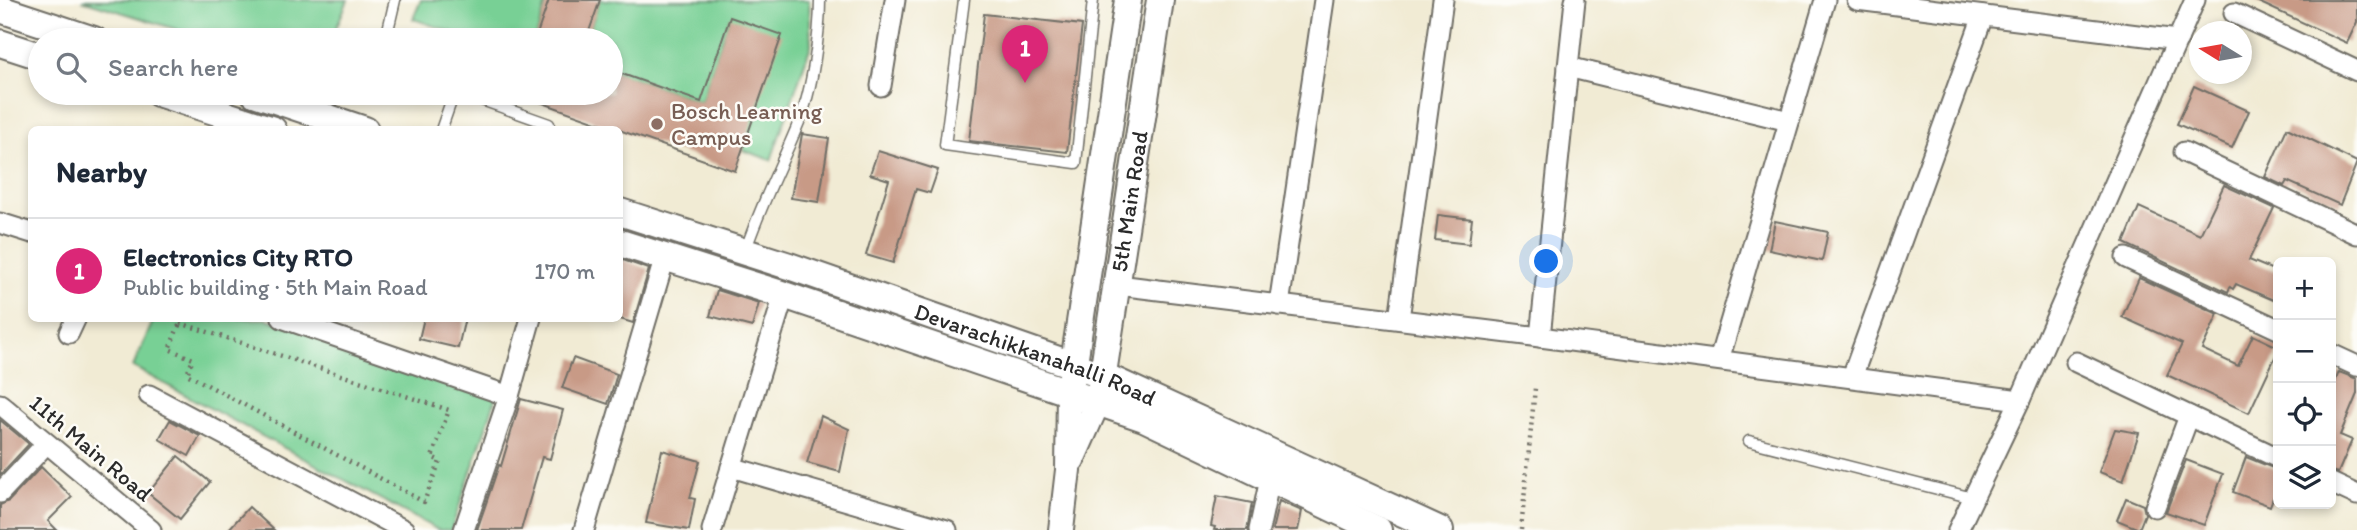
<!DOCTYPE html>
<html lang="en">
<head>
<meta charset="utf-8">
<style>
	body { margin:0; font-family:Itim,sans-serif; background:#f2f2f3; color:#1f2937 }
	.controls { position:absolute; right:21px; bottom:21px; display:grid; overflow:hidden; border-radius:10px; box-shadow:0 4px 10px #0003 }
	.controls button { width:63px; height:63px; display:grid; place-items:center; padding:0; border:0; border-bottom:2px solid #e0e1e3; background:#fff; color:#1f2937; font:35px sans-serif }
	.compass { position:absolute; left:2189px; top:21px; width:63px; height:63px; border-radius:50%; background:#fff; box-shadow:0 4px 10px #0003; rotate:281deg }
	.you { position:absolute; left:1547px; top:262px; width:24px; height:24px; margin:-18px; border:5px solid #fff; border-radius:50%; background:#1a73e8; box-shadow:0 0 0 10px #1a73e833 }
	.badge { display:grid; place-items:center; width:46px; height:46px; border-radius:50%; background:#db2777; color:#fff; font-size:23px; font-weight:700 }
	.pin { position:absolute; translate:-50% -58px; filter:drop-shadow(0 2px 4px #0008) }
	.pin::after { content:''; position:absolute; top:37px; width:24px; height:21px; background:inherit; clip-path:polygon(0 0,100% 0,50% 100%) }
	.list { margin:0; padding:0; list-style:none }
	h2 { display:flex; justify-content:space-between; align-items:center; height:91px; margin:0; padding:0 28px; font-size:30px }
	h2 small { font-size:23px; font-weight:400; color:#747a83 }
	.list li { display:grid; grid-template-columns:46px 1fr auto; gap:21px; align-items:center; box-sizing:border-box; height:105px; padding:0 28px; border-top:2px solid #e0e1e3 }
	.list b { display:block; font-size:26px; white-space:nowrap }
	.list p { margin:0; font-size:23px; white-space:nowrap; color:#747a83 }
	.list em { font-size:23px; font-style:normal; color:#747a83 }
	.icon { flex:none; width:38px; height:38px; fill:none; stroke:currentColor; stroke-width:2; stroke-linecap:round; stroke-linejoin:round }
	.map { position:relative; flex:none; width:2357px; height:530px; overflow:hidden }
	.search { position:absolute; background:#fff; box-shadow:0 4px 10px #0003; left:28px; top:28px; width:595px; height:77px; display:flex; align-items:center; gap:18px; box-sizing:border-box; padding:0 24px; border-radius:38px; color:#747a83; font-size:26px }
	.panel { position:absolute; background:#fff; box-shadow:0 4px 10px #0003; left:28px; top:126px; width:595px; height:196px; border-radius:10px }
	.map>svg:first-child { display:block }
	.green { fill:#78d095; stroke:#527e60; stroke-width:2 }
	.building { fill:#c89a86 }
	.lines { fill:none; stroke-linecap:round; stroke-linejoin:round }
	.service-casing { stroke:#706e66; stroke-width:13 }
	.minor-casing { stroke:#706e66; stroke-width:23 }
	.tertiary-casing { stroke:#706e66; stroke-width:28 }
	.secondary-casing { stroke:#706e66; stroke-width:30 }
	.path { stroke:#706e66; stroke-width:4.5; stroke-dasharray:2 5; stroke-linecap:butt }
	.service { stroke:#fff; stroke-width:10 }
	.minor { stroke:#fff; stroke-width:19 }
	.tertiary { stroke:#fff; stroke-width:24 }
	.secondary { stroke:#fff; stroke-width:26 }
	.education-dot { fill:#8d6e63; stroke:#fdfcf7; stroke-width:2.5 }
	.labels { text-anchor:middle; dominant-baseline:central; stroke-width:5; stroke-linejoin:round; paint-order:stroke }
	.education-label { font-size:23px; fill:#785e54; stroke:#fdfcf7; text-anchor:start }
	.street-label { font-size:23px; fill:#2b2b2b; stroke:#fdfcf7 }
</style>
</head>
<body>
<div class="map">
<svg width="2357" height="530" viewBox="0 0 2357 530">
	<rect width="100%" height="100%" fill="#fdfcf7"/>
	<filter id="ink" filterUnits="userSpaceOnUse"><feTurbulence type="fractalNoise" baseFrequency=".0143" numOctaves="2"/><feDisplacementMap in="SourceGraphic" scale="14" xChannelSelector="R" yChannelSelector="G"/><feConvolveMatrix kernelMatrix="1 2 1 2 8 2 1 2 1" color-interpolation-filters="sRGB"/></filter>
	<filter id="wash" filterUnits="userSpaceOnUse"><feTurbulence type="fractalNoise" baseFrequency=".00686" numOctaves="4" result="noise"/><feDisplacementMap in="SourceGraphic" scale="28" xChannelSelector="R" yChannelSelector="G"/><feGaussianBlur stdDeviation="1.57" result="paint"/><feColorMatrix in="noise" values="0 0 0 0 0 0 0 0 0 0 0 0 0 0 0 0 0 1.4 0 .05"/><feComposite in="paint" operator="in"/></filter>
	<g filter="url(#wash)">
		<rect width="100%" height="100%" fill="#f1ebd4"/>
		<!-- green -->
		<g class="green">
			<polygon points="82,0 348,0 331,40 211,40"/>
			<polygon points="421,0 547,0 535,40 476,40 413,19"/>
			<polygon points="600,0 809,0 811,45 771,160 742,150 730,18 701,102 611,70 611,40 586,40"/>
			<polygon points="154,319 267,319 498,392 451,530 438,530 133,367"/>
		</g>
		<g id="blocks">
			<!-- building -->
			<g class="building">
				<polygon points="549,0 600,0 586,40 535,40"/>
				<polygon points="2254,0 2357,0 2357,22 2347,43"/>
				<polygon points="984,14 1082,25 1067,152 969,141"/>
				<polygon points="730,17 782,35 735,171 520,95 521,93 611,93 611,70 701,102"/>
				<polygon points="2194,86 2249,111 2232,148 2177,124"/>
				<polygon points="2287,128 2357,162 2340,205 2287,181 2284,186 2265,177"/>
				<polygon points="802,134 829,138 819,202 791,198"/>
				<polygon points="878,151 938,170 930,193 916,189 893,263 866,255 889,180 870,174"/>
				<polygon points="2224,185 2274,208 2249,260 2278,272 2278,302 2236,284 2233,289 2230,287 2228,292 2124,243 2139,207 2200,235"/>
				<polygon points="1438,215 1472,219 1469,244 1435,240"/>
				<polygon points="1775,221 1828,232 1822,261 1769,250"/>
				<polygon points="620,259 649,269 633,323 620,319"/>
				<polygon points="2139,278 2218,314 2202,349 2238,366 2253,335 2278,347 2278,351 2249,413 2167,375 2182,344 2122,317"/>
				<polygon points="717,290 759,303 752,327 710,316"/>
				<polygon points="424,318 465,318 458,348 419,339"/>
				<polygon points="573,358 617,374 608,404 562,388"/>
				<polygon points="2339,372 2357,379 2357,394 2340,435 2352,440 2338,473 2331,471 2331,392"/>
				<polygon points="521,399 563,410 550,459 542,457 521,530 477,530 499,465 501,466"/>
				<polygon points="821,416 849,429 840,472 807,463"/>
				<polygon points="0,420 29,444 0,475"/>
				<polygon points="170,420 200,436 189,456 159,439"/>
				<polygon points="2115,429 2139,433 2123,481 2099,472"/>
				<polygon points="662,450 700,461 690,498 695,499 689,530 646,523"/>
				<polygon points="178,456 210,482 180,519 148,493"/>
				<polygon points="2246,457 2278,470 2278,484 2270,506 2233,492"/>
				<polygon points="2186,460 2223,474 2204,525 2166,512"/>
				<polygon points="41,467 72,497 48,521 57,530 0,530 0,505 9,501"/>
				<polygon points="1217,496 1252,503 1247,530 1214,530 1215,527 1211,526"/>
				<polygon points="2126,498 2143,505 2145,514 2139,529 2117,520"/>
				<polygon points="1279,501 1302,511 1298,530 1272,530"/>
				<polygon points="249,507 274,530 228,530"/>
			</g>
		</g>
	</g>
	<g filter="url(#ink)">
		<use href="#blocks" fill-opacity="0" stroke="#706e66" stroke-width="2"/>
		<g class="lines">
			<defs>
				<g id="service">
					<polyline points="964,0 945,145 1076,163 1093,0"/>
					<polyline points="391,40 388,30 395,0"/>
					<polyline points="462,93 549,124"/>
					<polyline points="441,130 454,93"/>
					<path d="M745 252C760 206 781 166 799 122 812 91 820 34 820 0"/>
					<polyline points="1749,441 1973,498"/>
				</g>
				<g id="minor">
					<polyline points="1857,0 2178,40"/>
					<polyline points="2234,13 2357,71"/>
					<polyline points="1568,67 1789,121"/>
					<polyline points="881,86 895,0"/>
					<polyline points="2184,152 2357,234"/>
					<polyline points="0,223 32,233"/>
					<polyline points="2126,258 2278,329"/>
					<polyline points="1118,285 1540,337 2020,400"/>
					<polyline points="1279,305 1324,0"/>
					<polyline points="282,318 509,396"/>
					<polyline points="1399,319 1443,0"/>
					<polyline points="69,333 76,318"/>
					<polyline points="1540,337 1575,0"/>
					<polyline points="2331,354 2357,366"/>
					<polyline points="1719,360 1825,0"/>
					<polyline points="2076,362 2278,458"/>
					<polyline points="1852,377 1983,16"/>
					<polyline points="149,395 404,530"/>
					<polyline points="0,404 151,530"/>
					<polyline points="731,467 947,530"/>
					<polyline points="2331,483 2357,495"/>
					<polyline points="0,493 46,444"/>
					<polyline points="2155,507 2189,416"/>
					<polyline points="464,530 509,396 531,318"/>
					<polyline points="584,530 665,257"/>
					<polyline points="712,530 784,295"/>
					<polyline points="1259,530 1270,479"/>
					<polyline points="1958,530 2020,400 2195,0"/>
				</g>
				<g id="tertiary">
					<polyline points="1072,460 1098,402"/>
					<polyline points="1061,530 1068,470 1069,391"/>
				</g>
				<g id="secondary">
					<polyline points="0,9 94,40"/>
					<polyline points="0,43 40,56"/>
					<polyline points="158,93 273,130"/>
					<polyline points="254,93 365,130"/>
					<path id="s1" d="M620 212 789 266 1104 376 1440 530"/>
					<polyline points="620,243 784,295 1144,418 1378,530"/>
					<polyline points="1071,383 1128,0"/>
					<path id="s2" d="M1100 393 1160 0"/>
				</g>
			</defs>
			<!-- service casing -->
			<use href="#service" class="service-casing"/>
			<!-- minor casing -->
			<use href="#minor" class="minor-casing"/>
			<!-- tertiary casing -->
			<use href="#tertiary" class="tertiary-casing"/>
			<!-- secondary casing -->
			<use href="#secondary" class="secondary-casing"/>
			<!-- path -->
			<g class="path">
				<polygon points="180,323 449,410 432,457 440,461 424,502 187,374 193,359 169,349"/>
				<polyline points="1521,530 1535,388"/>
			</g>
			<!-- service -->
			<use href="#service" class="service"/>
			<!-- minor -->
			<use href="#minor" class="minor"/>
			<!-- tertiary -->
			<use href="#tertiary" class="tertiary"/>
			<!-- secondary -->
			<use href="#secondary" class="secondary"/>
		</g>
	</g>
	<!-- markers -->
	<circle class="education-dot" cx="657" cy="124" r="7"/>
	<g class="labels">
		<!-- education labels -->
		<g class="education-label">
			<text x="671" y="111">Bosch Learning<tspan x="671" dy="26">Campus</tspan></text>
		</g>
		<!-- street labels -->
		<g class="street-label">
			<text stroke="none"><textPath href="#s2" startOffset="194">5th Main Road</textPath></text>
			<text stroke="none"><textPath href="#s1" startOffset="439">Devarachikkanahalli Road</textPath></text>
			<text transform="translate(91 448) rotate(40)">11th Main Road</text>
		</g>
	</g>
</svg>
<div class="controls">
<button>+</button>
<button>−</button>
<button><svg class="icon" aria-label="locate" viewBox="0 0 24 24"><circle cx="12" cy="12" r="6"/><path d="M12 2v4M12 18v4M2 12h4M18 12h4"/></svg></button>
<button><svg class="icon" aria-label="layers" viewBox="0 0 24 24"><path d="M12 4l9 5-9 5-9-5zM3 14l9 5 9-5"/></svg></button>
</div>
<svg class="compass" viewBox="-18 -18 36 36"><path d="M0-13l5 13h-10z" fill="#e53935"/><path d="M0 13l5-13h-10z" fill="#747a83"/></svg>
<div class="you"></div>
<div class="pin badge" style="left:1025px;top:83px">1</div>
<div class="search"><svg class="icon" aria-label="search" viewBox="0 0 24 24"><circle cx="10" cy="10" r="6"/><path d="M15 15l6 6"/></svg>Search here</div>
<section class="panel">
<h2>Nearby<small></small></h2>
<ul class="list">
<li><span class="badge">1</span><div><b>Electronics City RTO</b><p>Public building · 5th Main Road</p></div><em>170 m</em></li>
</ul>
</section>
</div>
</body>
</html>
